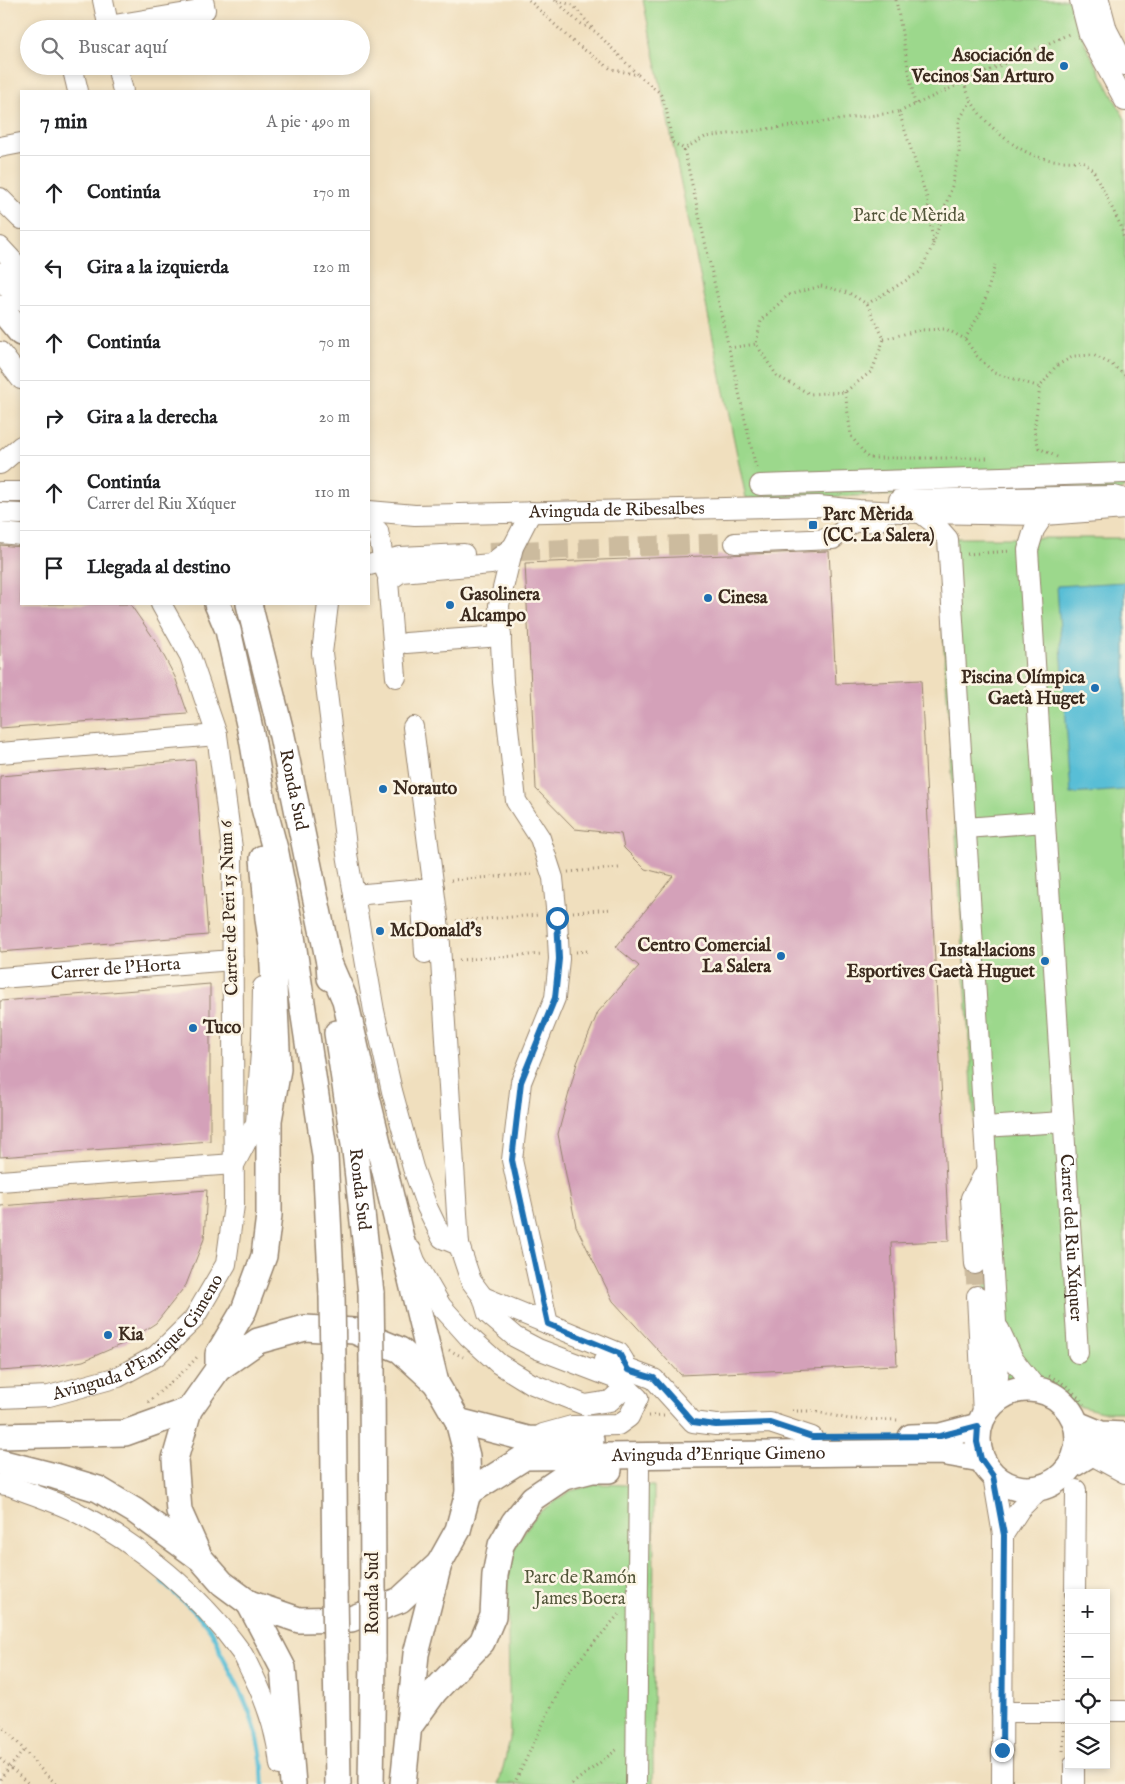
<!DOCTYPE html>
<html lang="es">
<head>
<meta charset="utf-8">
<style>
	body { margin:0; font-family:"IM FELL English",serif; background:#f6f6f6; color:#202124 }
	.controls { position:absolute; right:15px; bottom:15px; display:grid; overflow:hidden; border-radius:0px; box-shadow:0 2px 8px #0003 }
	.controls button { width:45px; height:45px; display:grid; place-items:center; padding:0; border:0; border-bottom:1px solid #e0e0e0; background:#fff; color:#202124; font:25px sans-serif }
	.stop { position:absolute; width:15px; height:15px; margin:-11px; border:4px solid #1f6fb2; border-radius:50%; background:#fff }
	.stop.end { background:#1f6fb2; border-color:#fff; box-shadow:0 1px 5px #0008 }
	.list { margin:0; padding:0; list-style:none }
	h2 { display:flex; justify-content:space-between; align-items:center; height:65px; margin:0; padding:0 20px; font-size:21px }
	h2 small { font-size:16px; font-weight:400; color:#757577 }
	.list li { display:grid; grid-template-columns:32px 1fr auto; gap:15px; align-items:center; box-sizing:border-box; height:75px; padding:0 20px; border-top:1px solid #e0e0e0 }
	.list b { display:block; font-size:19px; white-space:nowrap }
	.list p { margin:0; font-size:16px; white-space:nowrap; color:#757577 }
	.list em { font-size:16px; font-style:normal; color:#757577 }
	.icon { flex:none; width:28px; height:28px; fill:none; stroke:currentColor; stroke-width:2; stroke-linecap:round; stroke-linejoin:round }
	.map { position:relative; flex:none; width:1125px; height:1784px; overflow:hidden }
	.search { position:absolute; background:#fff; box-shadow:0 2px 8px #0003; left:20px; top:20px; width:350px; height:55px; display:flex; align-items:center; gap:12px; box-sizing:border-box; padding:0 18px; border-radius:28px; color:#757577; font-size:19px }
	.panel { position:absolute; background:#fff; box-shadow:0 2px 8px #0003; left:20px; top:90px; width:350px; height:515px; border-radius:0px }
	.map>svg:first-child { display:block }
	.green { fill:#9cd88c; stroke:#6c8155 }
	.water { fill:#58bed6; stroke:#4a747a }
	.lines { fill:none; stroke-linecap:round; stroke-linejoin:round }
	.stream { stroke:#58bed6; stroke-width:5 }
	.building { fill:#d4a1b9 }
	.minor-tunnel { stroke:#ccbb9e; stroke-width:20; stroke-dasharray:20 10; stroke-linecap:butt }
	.minor-casing { stroke:#96846e; stroke-width:22 }
	.major-casing { stroke:#96846e; stroke-width:28 }
	.path { stroke:#96846e; stroke-width:3; stroke-dasharray:1 4; stroke-linecap:butt }
	.minor { stroke:#fff; stroke-width:20 }
	.major { stroke:#fff; stroke-width:25 }
	.major-bridge-casing { stroke:#96846e; stroke-width:28; stroke-linecap:butt }
	.major-bridge { stroke:#fff; stroke-width:25 }
	.route { stroke:#1f6fb2; stroke-width:6 }
	.poi-dot { fill:#1f6fb2; stroke:#fcf5e5; stroke-width:2 }
	.labels { text-anchor:middle; dominant-baseline:central; stroke-width:5; stroke-linejoin:round; paint-order:stroke }
	.poi-label { font-size:18px; font-weight:bold; fill:#3b2a1e; stroke:#fcf5e5; text-anchor:start }
	.park-label { font-size:18px; fill:#53563a; stroke:#fcf5e5 }
	.street-label { font-size:18px; fill:#3b2a1e; stroke:#fcf5e5 }
</style>
</head>
<body>
<div class="map">
<svg width="1125" height="1784" viewBox="0 0 1125 1784">
	<rect width="100%" height="100%" fill="#fcf5e5"/>
	<filter id="ink" filterUnits="userSpaceOnUse"><feTurbulence type="fractalNoise" baseFrequency=".02" numOctaves="2"/><feDisplacementMap in="SourceGraphic" scale="10" xChannelSelector="R" yChannelSelector="G"/><feConvolveMatrix kernelMatrix="1 2 1 2 8 2 1 2 1" color-interpolation-filters="sRGB"/></filter>
	<filter id="wash" filterUnits="userSpaceOnUse"><feTurbulence type="fractalNoise" baseFrequency=".0096" numOctaves="4" result="noise"/><feDisplacementMap in="SourceGraphic" scale="20" xChannelSelector="R" yChannelSelector="G"/><feGaussianBlur stdDeviation="1.12" result="paint"/><feColorMatrix in="noise" values="0 0 0 0 0 0 0 0 0 0 0 0 0 0 0 0 0 1.4 0 .05"/><feComposite in="paint" operator="in"/></filter>
	<g filter="url(#wash)">
		<rect width="100%" height="100%" fill="#f0dfbe"/>
		<!-- green -->
		<g class="green">
			<polygon points="643,0 1075,0 1085,44 1125,119 1125,487 1119,491 746,498"/>
			<polygon points="937,538 1125,538 1125,1412 1102,1412 991,1384"/>
			<polygon points="598,1484 654,1486 653,1784 499,1784 510,1739 507,1579 517,1542 538,1513 570,1491"/>
		</g>
		<!-- water -->
		<polygon class="water" points="1125,582 1125,790 1071,794 1057,586"/>
		<g class="lines">
			<!-- stream -->
			<path class="stream" d="M162 1582C181 1599 217 1626 220 1652 243 1694 264 1735 263 1784"/>
		</g>
		<g id="blocks">
			<!-- building -->
			<g class="building">
				<polygon points="0,545 21,547 21,604 130,604 157,643 175,677 188,714 0,728"/>
				<polygon points="829,551 836,684 921,680 949,1241 891,1243 897,1365 681,1375 613,1301 576,1226 558,1134 577,1063 598,1012 639,966 616,947 673,876 645,869 624,848 621,834 575,829 536,789 525,563"/>
				<polygon points="195,760 208,935 0,952 0,776"/>
				<polygon points="210,984 210,1141 0,1157 0,1001"/>
				<polygon points="207,1190 204,1239 186,1285 156,1323 127,1342 83,1361 43,1368 0,1371 0,1206"/>
			</g>
		</g>
	</g>
	<g filter="url(#ink)">
		<use href="#blocks" fill-opacity="0" stroke="#96846e" stroke-width="1"/>
		<g class="lines">
			<!-- minor-tunnel -->
			<g class="minor-tunnel">
				<polyline points="489,552 735,543"/>
				<polyline points="975,1264 977,1296"/>
			</g>
			<defs>
				<g id="minor">
					<polyline points="103,0 109,29"/>
					<polyline points="1080,0 1089,35 1125,101"/>
					<polyline points="1099,0 1107,30 1125,65"/>
					<polyline points="108,26 205,10 203,0"/>
					<polyline points="72,66 78,91"/>
					<polyline points="117,66 123,91"/>
					<polyline points="0,147 21,143"/>
					<polyline points="0,198 21,219"/>
					<polyline points="0,247 14,262 21,280"/>
					<polyline points="0,352 21,379"/>
					<polyline points="0,464 21,446"/>
					<polyline points="760,485 1125,473"/>
					<polyline points="0,492 21,492"/>
					<polyline points="899,500 1114,496 1125,499"/>
					<path id="s1" d="M369 511 415 515 818 506 859 510 921 513 1044 515 1125 509"/>
					<polyline points="531,512 513,547 499,605 503,682 516,801 540,838 553,878 557,918 559,959 555,998 521,1082 512,1160 548,1324"/>
					<polyline points="0,513 21,514"/>
					<polyline points="921,513 934,523 948,539 996,1322 993,1343 999,1365 996,1399"/>
					<path id="s2" d="M1044 515 1034 530 1028 550 1078 1353"/>
					<polyline points="369,524 378,531 386,572"/>
					<polyline points="0,533 21,535"/>
					<polyline points="735,543 833,539 853,522 878,521"/>
					<polyline points="369,565 400,557 464,554"/>
					<polyline points="328,604 322,653 347,854 374,1011 392,1091 413,1168 427,1207 442,1238 459,1245"/>
					<polyline points="406,643 501,636"/>
					<polyline points="396,677 388,581 401,572 491,564 513,547"/>
					<polyline points="413,727 439,929 459,1245 471,1281 483,1297 488,1314 515,1337 538,1349 619,1380 638,1398 629,1417 618,1425 572,1426 543,1434"/>
					<polyline points="0,753 217,735"/>
					<polyline points="966,828 1045,822"/>
					<polyline points="421,889 425,953"/>
					<polyline points="354,895 434,888"/>
					<path id="s3" d="M0 978 233 960"/>
					<polyline points="984,1127 1063,1122"/>
					<polyline points="235,1163 256,1123 262,1038 263,987"/>
					<polyline points="0,1181 234,1164"/>
					<polyline points="411,1250 415,1261 441,1306 468,1336 499,1364 530,1383 585,1405 610,1401 623,1389 619,1380"/>
					<polyline points="975,1264 971,1198 987,1169"/>
					<polyline points="977,1296 983,1414"/>
					<polyline points="483,1297 619,1353 624,1361"/>
					<polyline points="999,1329 1013,1359 1036,1388"/>
					<polyline points="604,1360 654,1379 693,1422 716,1425 770,1423 812,1437"/>
					<path id="s4" d="M0 1398 49 1396 118 1377 156 1356 193 1320 226 1264 234 1205 232 848 217 735 190 656 161 604"/>
					<polyline points="1090,1454 1125,1473"/>
					<polyline points="993,1476 1003,1535 1002,1784"/>
					<path d="M0 1484 11 1486C33 1495 57 1502 78 1513 140 1545 200 1595 241 1652 246 1659 249 1668 253 1675 268 1705 277 1732 280 1765"/>
					<polyline points="1003,1535 1020,1509 1040,1489"/>
					<polyline points="1075,1593 1076,1490"/>
					<polyline points="1106,1711 1125,1711"/>
					<polyline points="1002,1712 1069,1712"/>
					<polyline points="636,1784 639,1469"/>
					<polyline points="1074,1784 1074,1765"/>
				</g>
				<g id="major">
					<polyline points="0,275 21,298"/>
					<polyline points="0,308 21,333"/>
					<polyline points="217,604 228,630 252,738 264,808 276,853 292,936 325,1156 332,1296"/>
					<path id="s5" d="M249 604 282 736 329 963 330 978"/>
					<polyline points="329,963 345,1000 366,1093 436,1383 458,1421 467,1456 468,1493 458,1530 439,1564 416,1654 403,1784"/>
					<path id="s6" d="M337 1033 355 1151 371 1293"/>
					<polyline points="333,1362 335,1591"/>
					<polyline points="372,1363 373,1592"/>
					<polyline points="218,1369 218,1354 244,1310 264,1256 269,1215 269,1120 278,1069 272,945 268,919 263,858"/>
					<polyline points="436,1383 400,1350 354,1331 305,1328 258,1341 218,1369 189,1410 175,1459 179,1511 200,1558 222,1583 249,1603 299,1620 351,1619 400,1600 439,1564"/>
					<circle cx="1028" cy="1439" r="50"/>
					<polyline points="458,1421 528,1439 591,1440"/>
					<polyline points="1077,1424 1101,1434 1125,1435"/>
					<polyline points="0,1436 125,1433 189,1410"/>
					<polyline points="911,1437 940,1436 978,1426"/>
					<polyline points="0,1462 55,1476 98,1489 135,1511 198,1557"/>
					<polyline points="1072,1465 1090,1454 1125,1454"/>
					<path id="s7" d="M468 1493 525 1457 941 1452 981 1459"/>
					<polyline points="249,1603 283,1668 293,1784"/>
					<polyline points="336,1653 338,1784"/>
					<polyline points="409,1727 435,1691 482,1642 493,1616 495,1575 501,1545 514,1522 533,1498 564,1477 592,1470 609,1470"/>
					<polyline points="371,1784 373,1655"/>
				</g>
			</defs>
			<!-- minor casing -->
			<use href="#minor" class="minor-casing"/>
			<!-- major casing -->
			<use href="#major" class="major-casing"/>
			<!-- path -->
			<g class="path">
				<polyline points="529,0 572,41 611,69 638,75 660,93 666,107 672,142 684,149"/>
				<polyline points="555,0 578,22 596,32 638,75"/>
				<polyline points="896,0 915,105"/>
				<polyline points="557,1 573,5 594,30"/>
				<path d="M964 82C966 88 968 95 971 100 981 121 1012 147 1033 155 1046 161 1069 162 1083 161L1093 170 1121 226 1125 243"/>
				<polyline points="933,244 952,186 959,152 959,120 971,101"/>
				<polygon points="821,286 849,293 867,304 884,339 872,371 845,392 810,394 777,376 756,344 761,321 788,295"/>
				<polyline points="867,304 920,272 933,245 928,201 899,112 1069,34 1071,35"/>
				<polyline points="884,339 920,330 946,329 965,339 977,356 994,373 1040,387"/>
				<polyline points="965,339 982,310 995,265"/>
				<polyline points="729,348 756,344"/>
				<polyline points="845,392 851,436 868,458 989,458"/>
				<polyline points="1057,457 1039,448 1034,431 1040,387 1056,366 1074,356 1093,355 1111,364 1125,375"/>
				<polyline points="756,468 684,149 705,137 899,112"/>
				<polyline points="967,554 1011,551"/>
				<polyline points="568,872 619,868"/>
				<polyline points="451,880 534,874"/>
				<polyline points="573,912 612,909"/>
				<polyline points="456,921 540,915"/>
				<polyline points="576,952 588,951"/>
				<polyline points="459,960 542,954"/>
				<polyline points="449,1350 463,1357"/>
				<path d="M1049 1376C1064 1382 1074 1392 1084 1404"/>
				<polyline points="148,1402 186,1369 198,1356"/>
				<polyline points="792,1411 813,1411 849,1419 900,1420"/>
				<polyline points="648,1416 664,1415"/>
				<polyline points="1063,1605 1064,1696"/>
				<path d="M0 1725C21 1743 35 1767 57 1784"/>
				<polyline points="1063,1751 1064,1730"/>
				<polyline points="0,1759 29,1784"/>
				<polyline points="0,1779 24,1750"/>
				<polyline points="514,1784 567,1674 619,1614"/>
				<polyline points="572,1784 619,1748"/>
			</g>
			<!-- minor -->
			<use href="#minor" class="minor"/>
			<!-- major -->
			<use href="#major" class="major"/>
			<defs>
				<g id="major-bridge">
					<polyline points="371,1293 372,1363"/>
					<polyline points="332,1296 333,1362"/>
					<polyline points="335,1591 336,1653"/>
					<polyline points="373,1592 373,1655"/>
				</g>
			</defs>
			<!-- major-bridge casing -->
			<use href="#major-bridge" class="major-bridge-casing"/>
			<!-- major-bridge -->
			<use href="#major-bridge" class="major-bridge"/>
		</g>
	</g>
	<g class="lines" filter="url(#ink)">
		<!-- route -->
		<polyline class="route" points="557,918 559,959 555,998 521,1082 512,1160 548,1324 619,1353 628,1370 654,1378 693,1422 716,1425 770,1423 812,1437 940,1436 978,1426 977,1442 981,1459 993,1476 1004,1535 1002,1750"/>
	</g>
	<!-- markers -->
	<g class="poi-dot">
		<circle cx="1064" cy="66" r="5"/>
		<rect x="808" y="520" width="10" height="10" rx="2.5"/>
		<circle cx="708" cy="598" r="5"/>
		<circle cx="450" cy="605" r="5"/>
		<circle cx="1095" cy="688" r="5"/>
		<circle cx="383" cy="789" r="5"/>
		<circle cx="380" cy="931" r="5"/>
		<circle cx="781" cy="956" r="5"/>
		<circle cx="1045" cy="961" r="5"/>
		<circle cx="193" cy="1028" r="5"/>
		<circle cx="108" cy="1335" r="5"/>
	</g>
	<g class="labels">
		<!-- poi labels -->
		<g class="poi-label">
			<text x="1054" y="56" text-anchor="end">Asociación de<tspan x="1054" dy="21">Vecinos San Arturo</tspan></text>
			<text x="823" y="515">Parc Mèrida<tspan x="823" dy="21">(CC. La Salera)</tspan></text>
			<text x="460" y="595">Gasolinera<tspan x="460" dy="21">Alcampo</tspan></text>
			<text x="718" y="598">Cinesa</text>
			<text x="1085" y="678" text-anchor="end">Piscina Olímpica<tspan x="1085" dy="21">Gaetà Huget</tspan></text>
			<text x="393" y="789">Norauto</text>
			<text x="390" y="931">McDonald's</text>
			<text x="771" y="946" text-anchor="end">Centro Comercial<tspan x="771" dy="21">La Salera</tspan></text>
			<text x="1035" y="951" text-anchor="end">Instal·lacions<tspan x="1035" dy="21">Esportives Gaetà Huguet</tspan></text>
			<text x="203" y="1028">Tuco</text>
			<text x="118" y="1335">Kia</text>
		</g>
		<!-- park labels -->
		<g class="park-label">
			<text x="909" y="216">Parc de Mèrida</text>
			<text x="580" y="1578">Parc de Ramón<tspan x="580" dy="21">James Boera</tspan></text>
		</g>
		<!-- street labels -->
		<g class="street-label">
			<text stroke="none"><textPath href="#s1" startOffset="248">Avinguda de Ribesalbes</textPath></text>
			<text stroke="none"><textPath href="#s5" startOffset="191">Ronda Sud</textPath></text>
			<text transform="translate(230 908) rotate(-92)">Carrer de Peri 15 Num 6</text>
			<text stroke="none"><textPath href="#s3" startOffset="116">Carrer de l'Horta</textPath></text>
			<text stroke="none"><textPath href="#s6" startOffset="158">Ronda Sud</textPath></text>
			<text stroke="none"><textPath href="#s2" startOffset="728">Carrer del Riu Xúquer</textPath></text>
			<text stroke="none"><textPath href="#s4" startOffset="160">Avinguda d'Enrique Gimeno</textPath></text>
			<text stroke="none"><textPath href="#s7" startOffset="261">Avinguda d'Enrique Gimeno</textPath></text>
			<text transform="translate(373 1593) rotate(-90)">Ronda Sud</text>
		</g>
	</g>
</svg>
<div class="controls">
<button>+</button>
<button>−</button>
<button><svg class="icon" aria-label="locate" viewBox="0 0 24 24"><circle cx="12" cy="12" r="6"/><path d="M12 2v4M12 18v4M2 12h4M18 12h4"/></svg></button>
<button><svg class="icon" aria-label="layers" viewBox="0 0 24 24"><path d="M12 4l9 5-9 5-9-5zM3 14l9 5 9-5"/></svg></button>
</div>
<div class="stop" style="left:557px;top:918px"></div>
<div class="stop end" style="left:1002px;top:1750px"></div>
<div class="search"><svg class="icon" aria-label="search" viewBox="0 0 24 24"><circle cx="10" cy="10" r="6"/><path d="M15 15l6 6"/></svg>Buscar aquí</div>
<section class="panel">
<h2>7 min<small>A pie · 490 m</small></h2>
<ul class="list">
<li><svg class="icon" aria-label="ahead" viewBox="0 0 24 24"><path d="M12 20V5M6 11l6-6 6 6"/></svg><div><b>Continúa</b></div><em>170 m</em></li>
<li><svg class="icon" aria-label="left" viewBox="0 0 24 24"><path d="M17 20v-9H6M10 6l-5 5 5 5"/></svg><div><b>Gira a la izquierda</b></div><em>120 m</em></li>
<li><svg class="icon" aria-label="ahead" viewBox="0 0 24 24"><path d="M12 20V5M6 11l6-6 6 6"/></svg><div><b>Continúa</b></div><em>70 m</em></li>
<li><svg class="icon" aria-label="right" viewBox="0 0 24 24"><path d="M7 20v-9h11M14 6l5 5-5 5"/></svg><div><b>Gira a la derecha</b></div><em>20 m</em></li>
<li><svg class="icon" aria-label="ahead" viewBox="0 0 24 24"><path d="M12 20V5M6 11l6-6 6 6"/></svg><div><b>Continúa</b><p>Carrer del Riu Xúquer</p></div><em>110 m</em></li>
<li><svg class="icon" aria-label="arrive" viewBox="0 0 24 24"><path d="M6 21V4h12l-3 4 3 4H6"/></svg><div><b>Llegada al destino</b></div></li>
</ul>
</section>
</div>
</body>
</html>
